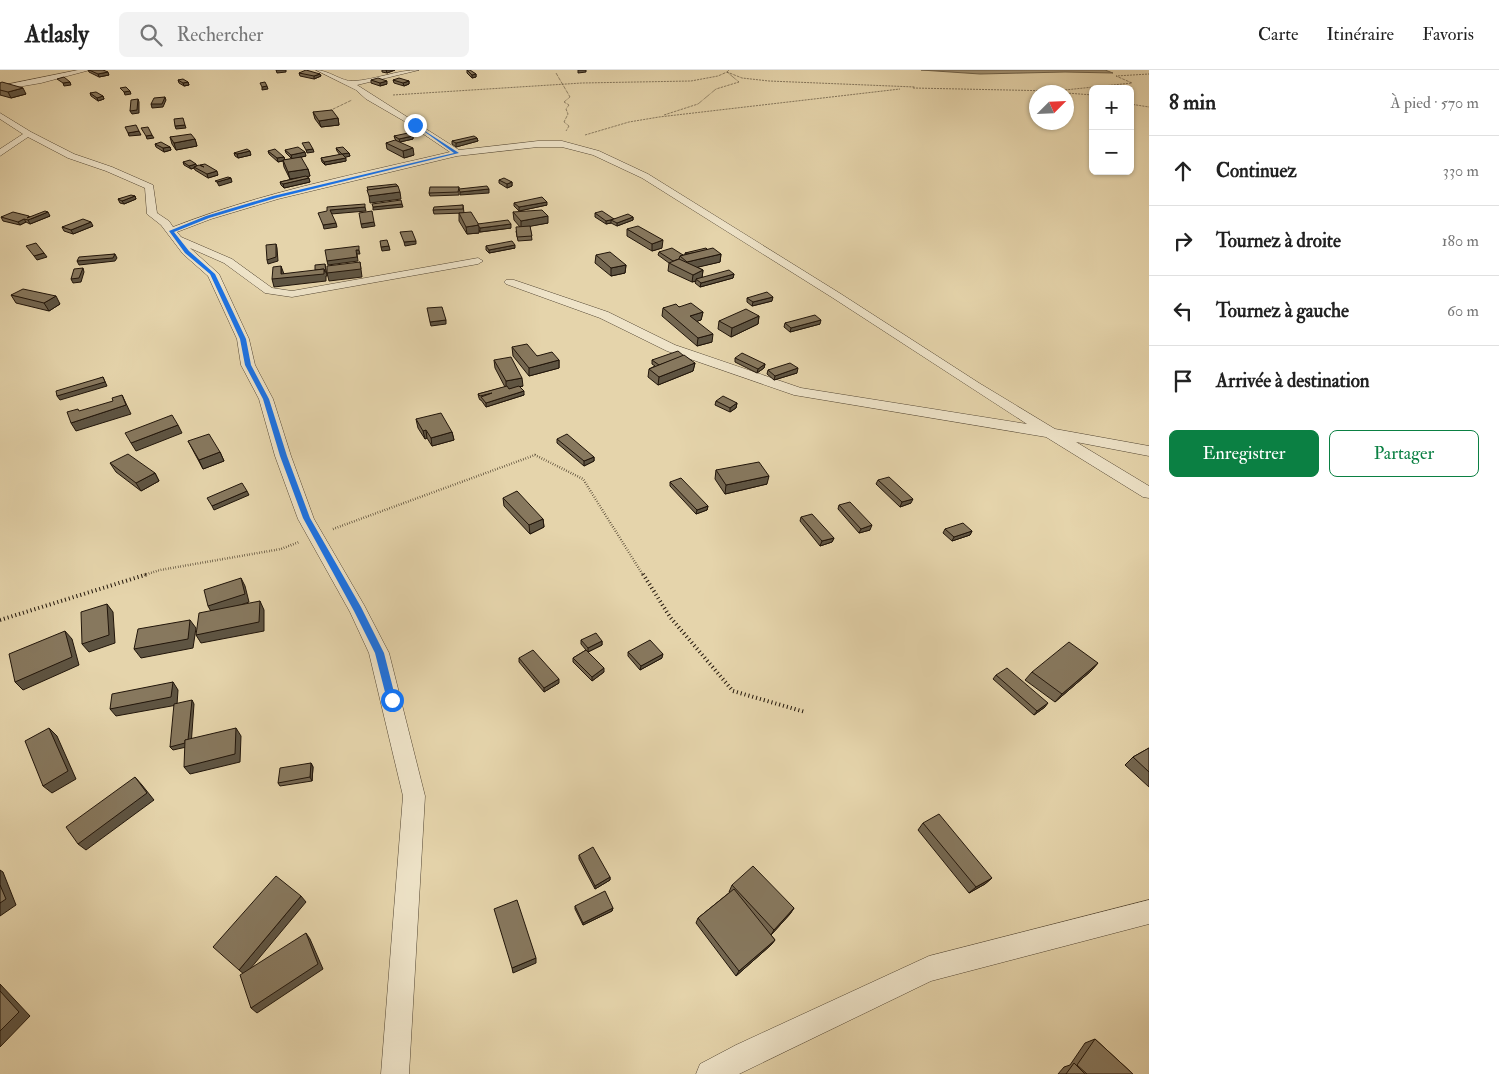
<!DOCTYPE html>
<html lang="fr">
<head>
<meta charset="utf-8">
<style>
	body { margin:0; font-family:"IM FELL Double Pica",serif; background:#f2f2f2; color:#222 }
	.controls { position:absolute; right:15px; top:15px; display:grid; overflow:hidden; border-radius:8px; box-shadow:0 1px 4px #0004 }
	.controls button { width:45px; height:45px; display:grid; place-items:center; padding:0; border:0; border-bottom:1px solid #e0e0e0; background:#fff; color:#222; font:25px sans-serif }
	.compass { position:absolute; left:1029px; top:15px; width:45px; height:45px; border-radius:50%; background:#fff; box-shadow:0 1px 4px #0004; rotate:66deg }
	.stop { position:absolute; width:15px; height:15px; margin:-11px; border:4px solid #1a73e8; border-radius:50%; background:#fff }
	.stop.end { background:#1a73e8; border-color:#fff; box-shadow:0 1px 5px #0008 }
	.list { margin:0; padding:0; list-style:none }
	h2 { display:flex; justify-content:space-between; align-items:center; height:65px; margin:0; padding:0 20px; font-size:21px }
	h2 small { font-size:16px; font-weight:400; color:#767676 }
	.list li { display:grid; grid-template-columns:32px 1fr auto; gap:15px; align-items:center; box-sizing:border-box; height:70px; padding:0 20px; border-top:1px solid #e0e0e0 }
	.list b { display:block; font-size:19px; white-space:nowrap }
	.list em { font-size:16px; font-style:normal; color:#767676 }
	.actions { display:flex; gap:10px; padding:15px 20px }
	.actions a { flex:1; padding:11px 0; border:1px solid #0b8043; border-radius:8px; text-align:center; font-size:18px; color:#0b8043 }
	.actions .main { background:#0b8043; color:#fff }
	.icon { flex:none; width:28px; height:28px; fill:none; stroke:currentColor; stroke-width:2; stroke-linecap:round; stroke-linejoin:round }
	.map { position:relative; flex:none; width:1149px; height:1004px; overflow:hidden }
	header { display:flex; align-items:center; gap:30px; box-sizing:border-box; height:70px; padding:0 25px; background:#fff; border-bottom:1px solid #e0e0e0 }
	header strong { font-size:24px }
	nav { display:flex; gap:28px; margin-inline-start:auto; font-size:18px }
	.search { width:350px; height:45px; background:#f2f2f2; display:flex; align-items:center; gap:12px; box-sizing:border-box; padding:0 18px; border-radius:8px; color:#767676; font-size:19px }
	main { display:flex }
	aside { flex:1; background:#fff }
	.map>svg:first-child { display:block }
	.water { fill:#a29374; stroke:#6e614a }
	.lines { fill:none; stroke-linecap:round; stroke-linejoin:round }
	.street-casing { stroke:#524532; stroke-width:1 }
	.path-far2 { stroke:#21150a; stroke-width:1; stroke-dasharray:0.5 1; stroke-linecap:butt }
	.path-far1 { stroke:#21150a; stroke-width:2.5; stroke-dasharray:0.5 2; stroke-linecap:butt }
	.path { stroke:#21150a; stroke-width:4; stroke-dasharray:1 3; stroke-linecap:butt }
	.street { fill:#eee3c8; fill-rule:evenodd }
	.wall { fill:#746751; stroke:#21150a }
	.shaded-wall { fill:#5e5442; stroke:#21150a }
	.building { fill:#87785e; stroke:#21150a }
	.route { fill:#1a73e8 }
</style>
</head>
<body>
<header>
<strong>Atlasly</strong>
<div class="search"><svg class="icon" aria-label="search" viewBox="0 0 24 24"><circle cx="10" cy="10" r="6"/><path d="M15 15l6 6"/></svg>Rechercher</div>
<nav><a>Carte</a><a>Itinéraire</a><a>Favoris</a></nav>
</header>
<main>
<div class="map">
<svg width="1149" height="1004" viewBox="0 0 1149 1004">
	<rect width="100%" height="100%" fill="#e5d4ab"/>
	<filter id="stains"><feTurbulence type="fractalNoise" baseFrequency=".004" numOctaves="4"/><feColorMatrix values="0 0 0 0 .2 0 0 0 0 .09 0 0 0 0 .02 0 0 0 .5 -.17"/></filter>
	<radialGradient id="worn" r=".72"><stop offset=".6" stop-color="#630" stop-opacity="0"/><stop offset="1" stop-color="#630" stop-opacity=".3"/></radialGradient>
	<!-- water -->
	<polygon class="water" points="921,0 1105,0 1113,3 1065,2 980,4"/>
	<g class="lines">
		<defs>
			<g id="street">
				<polygon points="78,0 90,0 41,13 0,20 0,16"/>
				<path d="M316 0C329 0 342 12 353 11 375 10 396 0 419 0L357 15 459 80 538 71H562L599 81 648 104 841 224 979 313 1055 359 1149 376V386L1076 372 1149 416V428L1143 427 1046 367 794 325 667 281 600 248 506 214 504 212 506 210H514L608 242 675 275 801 318 1027 354 833 228 642 108 593 85 562 77H538L457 86 278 129 211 149 177 162 181 167 232 189 272 218 292 221 478 188 483 191 478 194 292 227 265 223 224 193 190 178 219 204 249 269 255 295 273 329 291 386 314 449 364 535 389 583 425 726 409 1004H381L403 726 369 583 350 542 298 449 275 386 259 329 241 295 237 269 208 206 183 184 161 155 147 144 145 118 106 101 68 88 28 67 0 86V79L23 64 0 49V43L31 62 74 84 112 97 153 115 157 143 169 151 173 157C262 122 358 104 450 82L404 51 366 29 356 20Z"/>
				<polygon points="1149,830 1149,854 931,911 739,1004 696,1004 700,994 736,975 929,886"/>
			</g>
		</defs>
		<!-- street casing -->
		<use href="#street" class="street-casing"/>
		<!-- path-far2 -->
		<g class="path-far2">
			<polyline points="556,3 570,27 564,32 569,35 566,39 568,44 564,52 569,56 566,61"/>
			<polyline points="913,18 1055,21"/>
			<polyline points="1066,22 1055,21 1132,13 1116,6 1149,4"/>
			<polyline points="1066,23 1093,25"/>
			<polyline points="393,25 582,13 691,11 718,6 727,2 742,8 769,11 915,17"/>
			<polyline points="1130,34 1149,37"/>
			<polyline points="329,41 352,30"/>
			<polyline points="664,45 698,34 716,19 739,12 727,2 729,0"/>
			<polyline points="585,65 629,52 659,47 900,19"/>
		</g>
		<!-- path-far1 -->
		<g class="path-far1">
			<polyline points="333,459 535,385 583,409 643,505"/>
			<polyline points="144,505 160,500 281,479 299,472"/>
		</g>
		<!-- path -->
		<g class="path">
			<polyline points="643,504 670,547 733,621 805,642"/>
			<polyline points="0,550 148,504"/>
		</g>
		<!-- street -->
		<use href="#street" class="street"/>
	</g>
	<!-- wall -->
	<g class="wall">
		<polygon points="88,0 103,0 109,5 99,7 89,2"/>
		<polygon points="382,0 395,0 387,3 382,2"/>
		<polygon points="467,0 476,4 476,7 472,8 467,3"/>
		<polygon points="299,3 320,4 321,6 314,9 300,6"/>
		<polygon points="178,10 188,12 189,15 184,16 179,13"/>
		<polygon points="371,10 387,14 380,16 371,13"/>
		<polygon points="393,10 409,11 409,14 404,16 394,13"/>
		<polygon points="0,13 26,24 11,28 0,25"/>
		<polygon points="90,23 103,26 104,29 98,31 91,26"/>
		<polygon points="313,42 338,48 339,55 321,57 315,49"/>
		<polygon points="394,66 413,66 413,69 400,72 414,85 404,88 387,79 386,73 397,71 395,69"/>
		<polygon points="170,67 195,69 197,76 176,80 172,74"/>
		<polygon points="477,68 478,71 456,77 452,74 452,71"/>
		<polygon points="155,74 170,77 171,80 164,82 156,77"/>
		<polygon points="336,78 349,83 350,86 345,87 346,91 325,95 322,92 321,88 340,85 337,81"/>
		<polygon points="285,80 306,86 293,89 308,99 310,106 307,106 310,112 284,118 281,115 280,112 297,108 290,109 284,97 283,91 278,92 269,84 268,81 284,87 285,90 292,89 286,83"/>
		<polygon points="234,83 251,85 238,88 235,86"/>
		<polygon points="183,92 197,96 218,105 208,108 195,100 194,98 191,99 184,95"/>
		<polygon points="499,110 512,112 512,116 507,118 499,113"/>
		<polygon points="459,117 459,125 430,126 429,123"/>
		<polygon points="135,126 136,129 124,134 120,133 118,129"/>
		<polygon points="514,133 547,135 519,141 514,136"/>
		<polygon points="463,135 464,143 434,144 433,140"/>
		<polygon points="513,142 548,153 530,156 532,170 518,171 516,161 520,157 514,150"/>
		<polygon points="459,143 478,154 511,158 480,162 479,160 479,163 467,164 459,151"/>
		<polygon points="595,143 614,149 633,147 633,150 617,156 611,153 606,154 595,147"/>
		<polygon points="50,146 30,154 26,152 20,155 3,151 1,147 30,147"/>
		<polygon points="93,156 73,164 64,161 62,157"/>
		<polygon points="627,159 662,178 652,181 627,166"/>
		<polygon points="486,176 515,178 489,183 486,180"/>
		<polygon points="708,180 721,184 720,192 697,197 703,200 702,208 734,204 733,208 700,217 695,213 696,211 692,212 668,201 669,193 658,185 659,182 683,185 685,185 685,183"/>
		<polygon points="596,185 626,195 625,203 611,206 595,193"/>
		<polygon points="11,225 60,234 49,241 16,233"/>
		<polygon points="747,228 772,231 752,236 747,232"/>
		<polygon points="679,237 703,242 701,250 697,251 712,272 697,276 662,246 663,238"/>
		<polygon points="759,246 758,254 731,267 718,259 719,251"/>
		<polygon points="785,253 820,254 790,262 784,257"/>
		<polygon points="512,277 537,286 559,290 559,298 529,306 513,286"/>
		<polygon points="735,288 765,294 764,298 757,303 735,292"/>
		<polygon points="494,290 523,316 520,317 524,325 486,337 481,330 480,330 479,328 478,324 505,317 495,298"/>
		<polygon points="652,290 695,293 693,301 658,315 648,307 649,299 655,296 652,294"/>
		<polygon points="768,300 797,303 774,310 767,304"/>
		<polygon points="716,331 737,333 736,338 730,342 715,335"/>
		<polygon points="416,349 452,362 454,370 432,376 427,368 425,369 418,358"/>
		<polygon points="557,369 594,387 594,391 584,396 557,373"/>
		<polygon points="188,371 220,382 224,391 203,399"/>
		<polygon points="110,393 155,403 159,411 141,421 116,402"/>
		<polygon points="716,400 767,414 725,424 715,409"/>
		<polygon points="878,410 911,433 900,437 876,414"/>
		<polygon points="670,412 708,436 707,440 696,444 670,416"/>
		<polygon points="503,428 543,449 544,457 530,464 504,436"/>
		<polygon points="839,435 870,460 859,463 838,439"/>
		<polygon points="801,447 834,468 832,472 820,476 800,451"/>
		<polygon points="945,459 972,461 970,465 952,471 943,463"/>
		<polygon points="581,570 602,571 602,575 588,582 604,602 592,611 573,592 573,588 586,580 581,574"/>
		<polygon points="628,582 662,588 640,600 628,586"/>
		<polygon points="519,588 559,613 544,622 519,592"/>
		<polygon points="1098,593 1091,601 1055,632 1025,610 1032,602"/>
		<polygon points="996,605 1045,637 1034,645 993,609"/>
		<polygon points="1149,678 1149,717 1125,695 1133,687"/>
		<polygon points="311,693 313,697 312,711 280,716 278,713"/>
		<polygon points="923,753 992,808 985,814 969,823 918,760"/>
		<polygon points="579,785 610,807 610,810 595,819 579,789"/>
		<polygon points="732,815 794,838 790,844 771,865 775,870 771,875 736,906 696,853 698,848 730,822 729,822"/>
		<polygon points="575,836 613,838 612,841 583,855 575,839"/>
		<polygon points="1095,969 1133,1004 1058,1004 1064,997 1070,995 1085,973"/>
	</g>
	<!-- shaded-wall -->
	<g class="shaded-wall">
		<polygon points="276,0 286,0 286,2 277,3"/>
		<polygon points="386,0 395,0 387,3"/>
		<polygon points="578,0 586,0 586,2 578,3"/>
		<polygon points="108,2 109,5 99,7 98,4"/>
		<polygon points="320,4 321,6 314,9 314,6"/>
		<polygon points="476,4 476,7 472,8 472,5"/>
		<polygon points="387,11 387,14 380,16 380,13"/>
		<polygon points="409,11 409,14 404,16 403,13"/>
		<polygon points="70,12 71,15 64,16 63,13"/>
		<polygon points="188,12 189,15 184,16 183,13"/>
		<polygon points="267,16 268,19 262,20 262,17"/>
		<polygon points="23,18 26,24 11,28 8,22"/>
		<polygon points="130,21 131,24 125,25 124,22"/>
		<polygon points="103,26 104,29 98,31 97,28"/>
		<polygon points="165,27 166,30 163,37 152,38 151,34"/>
		<polygon points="138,29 139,32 139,43 132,44 130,41"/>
		<polygon points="338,48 339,55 321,57 319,51"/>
		<polygon points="185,55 186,58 176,59 175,56"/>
		<polygon points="139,61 141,65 129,66 128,63"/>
		<polygon points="152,65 154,68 147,69 146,66"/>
		<polygon points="413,66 413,69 400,72 399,69"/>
		<polygon points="477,68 478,71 456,77 456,73"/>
		<polygon points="195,69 197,76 176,80 174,73"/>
		<polygon points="170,77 171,80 164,82 163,78"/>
		<polygon points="413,78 414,85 404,88 403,81"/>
		<polygon points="313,79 314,82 307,83 306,80"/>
		<polygon points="250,81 251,85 238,88 237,84"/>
		<polygon points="305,82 306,86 292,89 291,85"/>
		<polygon points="349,83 350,86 343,88 342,84"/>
		<polygon points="284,87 285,90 278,92 277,88"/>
		<polygon points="346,88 346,91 325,95 324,92"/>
		<polygon points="196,94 197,97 194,97 194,98 191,99 189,96"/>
		<polygon points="308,99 310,106 290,109 288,102"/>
		<polygon points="217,101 218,105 208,108 207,104"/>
		<polygon points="231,108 232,112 219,116 217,112"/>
		<polygon points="309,108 310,112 284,118 283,114"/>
		<polygon points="512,112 512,116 507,118 507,114"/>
		<polygon points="489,119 489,123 460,125 460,122"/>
		<polygon points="400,122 401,129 370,133 369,126"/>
		<polygon points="135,126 136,129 124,134 122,131"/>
		<polygon points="547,132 547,135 519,141 519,137"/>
		<polygon points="402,134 403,137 373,140 373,137"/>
		<polygon points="365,137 366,141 331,144 330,140"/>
		<polygon points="48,142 50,146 30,154 27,148 29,146 31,149"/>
		<polygon points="548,146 548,153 521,158 521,151"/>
		<polygon points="633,147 633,150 617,156 617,153"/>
		<polygon points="24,149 26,152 20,155 18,152"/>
		<polygon points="614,149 611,150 611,153 606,154 606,151"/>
		<polygon points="91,152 93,156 73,164 71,160"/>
		<polygon points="374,152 375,156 362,158 361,154"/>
		<polygon points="336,153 337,157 324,159 323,155"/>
		<polygon points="511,154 511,158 480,162 480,158"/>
		<polygon points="479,155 479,163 467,164 466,157"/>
		<polygon points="663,170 662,178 652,181 652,174"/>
		<polygon points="416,171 416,174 405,176 404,172"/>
		<polygon points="276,174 277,178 278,191 268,194 267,190"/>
		<polygon points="515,175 515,178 489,183 489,180"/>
		<polygon points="389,176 390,180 382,181 381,177"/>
		<polygon points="356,180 359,180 360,184 357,184 358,191 328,195 327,191"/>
		<polygon points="44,183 47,187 37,190 34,186"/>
		<polygon points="115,184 117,188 115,191 79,195 77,191"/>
		<polygon points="721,184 720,192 686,200 687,192"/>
		<polygon points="360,192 362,207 329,211 327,203"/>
		<polygon points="325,194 327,206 326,206 326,211 274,217 272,209 281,204 281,196 284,204 316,204"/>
		<polygon points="626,195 625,203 611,206 611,198"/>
		<polygon points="83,198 84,202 81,212 73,213 71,209"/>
		<polygon points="703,200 702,208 696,209 696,211 692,212 693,205"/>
		<polygon points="734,204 733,208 700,217 701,213"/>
		<polygon points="56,226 60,234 49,241 44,233"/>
		<polygon points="773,227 772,231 752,236 753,232"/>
		<polygon points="703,242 701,250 689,254 690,246"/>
		<polygon points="759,246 758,254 731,267 732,258"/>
		<polygon points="446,250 446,254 431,256 430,252"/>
		<polygon points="821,250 820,254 790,262 791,258"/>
		<polygon points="713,264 712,272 697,276 698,268"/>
		<polygon points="559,290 559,298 529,306 529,298"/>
		<polygon points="695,293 693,301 658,315 659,307"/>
		<polygon points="765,294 764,298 757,303 758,299"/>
		<polygon points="798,298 797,303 774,310 775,306"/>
		<polygon points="103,307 107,316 60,330 57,326"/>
		<polygon points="522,308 523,316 506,320 506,311"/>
		<polygon points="524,321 524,325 486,337 486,333"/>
		<polygon points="122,325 131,344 76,361 71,353 126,335"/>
		<polygon points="737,333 736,338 730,342 730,338"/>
		<polygon points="178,355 182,363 136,381 131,373"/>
		<polygon points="426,360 427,368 425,369 423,361"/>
		<polygon points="452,362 454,370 432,376 431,368"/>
		<polygon points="220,382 224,391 203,399 199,390"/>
		<polygon points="594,387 594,391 584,396 584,391"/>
		<polygon points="155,403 159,411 141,421 136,413"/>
		<polygon points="769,406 767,414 725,424 726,415"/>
		<polygon points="247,421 249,425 214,440 212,436"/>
		<polygon points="913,429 911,433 900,437 902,432"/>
		<polygon points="708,436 707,440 696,444 697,440"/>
		<polygon points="543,449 544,457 530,464 529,455"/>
		<polygon points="872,455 870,460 859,463 861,459"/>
		<polygon points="972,461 970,465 952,471 954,467"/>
		<polygon points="834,468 832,472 820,476 822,471"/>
		<polygon points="241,508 245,516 249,532 213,545 208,536"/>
		<polygon points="260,531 264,540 264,561 201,573 196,565"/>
		<polygon points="107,534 113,542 115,573 89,582 82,574"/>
		<polygon points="190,550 196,558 193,578 141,588 134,579"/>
		<polygon points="65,561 72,569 79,595 23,620 15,612"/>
		<polygon points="602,571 602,575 588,582 588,578"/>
		<polygon points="663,584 662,588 640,600 641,596"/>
		<polygon points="1098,593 1091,601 1055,632 1062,624"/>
		<polygon points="604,598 604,602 592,611 592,607"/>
		<polygon points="559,609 559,613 544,622 544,618"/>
		<polygon points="173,612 178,620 177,635 116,646 110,639"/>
		<polygon points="192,630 194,634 191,676 173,680 170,677"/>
		<polygon points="1048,633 1045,637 1034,645 1037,641"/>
		<polygon points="49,658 57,666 76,709 52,723 43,716"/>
		<polygon points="236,658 241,666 240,692 190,704 184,697"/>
		<polygon points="311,693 313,697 312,711 310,707"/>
		<polygon points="135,707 142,715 154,730 86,780 78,774"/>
		<polygon points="0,800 3,802 16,835 0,846"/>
		<polygon points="610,807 610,810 595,819 595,816"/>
		<polygon points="992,808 985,814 969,823 976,817"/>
		<polygon points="301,826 306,832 245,905 239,900"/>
		<polygon points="613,838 612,841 583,855 583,853"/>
		<polygon points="794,838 790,844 771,865 774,860"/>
		<polygon points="306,863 310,869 323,899 257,943 251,938"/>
		<polygon points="775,870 771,875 736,906 739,901"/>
		<polygon points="536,888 536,893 513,903 512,898"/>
		<polygon points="0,914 30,946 0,977"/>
	</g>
	<!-- building -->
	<g class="building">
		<polygon points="89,0 103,0 108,2 98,4"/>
		<polygon points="306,0 320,4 314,6 299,3"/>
		<polygon points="467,0 470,0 476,4 472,5"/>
		<polygon points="64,7 70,12 63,13 57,9"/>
		<polygon points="378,8 387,11 380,13 371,10"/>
		<polygon points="399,8 409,11 403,13 393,10"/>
		<polygon points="183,9 188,12 183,13 178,10"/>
		<polygon points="2,12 23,18 8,22 0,20 0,13"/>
		<polygon points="265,12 267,16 262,17 260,13"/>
		<polygon points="126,17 130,21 124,22 120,18"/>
		<polygon points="96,22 103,26 97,28 90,23"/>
		<polygon points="165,27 162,34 151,34 154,28"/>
		<polygon points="138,29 137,40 130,41 131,30"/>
		<polygon points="332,40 338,48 319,51 313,42"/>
		<polygon points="183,48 185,55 175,56 174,49"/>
		<polygon points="136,55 139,61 128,63 125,57"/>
		<polygon points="148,57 152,65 146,66 141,58"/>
		<polygon points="408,63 413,66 399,69 394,66"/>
		<polygon points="191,64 195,69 174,73 170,67"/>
		<polygon points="474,66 477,68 456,73 452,71"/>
		<polygon points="395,70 413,78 403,81 386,73"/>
		<polygon points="161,72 170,77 163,78 155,74"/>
		<polygon points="309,72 313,79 306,80 302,73"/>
		<polygon points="298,77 305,82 291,85 285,80"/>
		<polygon points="343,77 349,83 342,84 336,78"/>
		<polygon points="247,79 250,81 237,84 234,83"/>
		<polygon points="275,79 284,87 277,88 268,81"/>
		<polygon points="342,84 346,88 324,92 321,88"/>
		<polygon points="301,87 308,99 288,102 283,90"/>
		<polygon points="190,90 196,94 189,96 183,92"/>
		<polygon points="205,94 217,101 207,104 194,97 199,95 204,97 200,95"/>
		<polygon points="306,106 309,108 283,114 280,112"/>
		<polygon points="228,107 231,108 217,112 215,111"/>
		<polygon points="504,108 512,112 507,114 499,110"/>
		<polygon points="396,114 398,116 368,120 367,117"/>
		<polygon points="398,116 400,122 369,126 367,120"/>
		<polygon points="487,116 489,119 460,122 459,119"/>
		<polygon points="430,117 459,117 458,122 429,123"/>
		<polygon points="131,125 135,126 122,131 118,129"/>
		<polygon points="542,127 547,132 519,137 514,133"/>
		<polygon points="401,130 402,134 373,137 372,134"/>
		<polygon points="365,134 365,137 330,140 336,153 323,155 318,143 327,141 327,137"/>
		<polygon points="463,135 463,139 433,140 434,137"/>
		<polygon points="542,140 548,146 521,151 513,142"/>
		<polygon points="45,141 48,142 28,150 24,149 18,152 1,147 13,142 29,146 27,148"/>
		<polygon points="372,141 374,152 361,154 359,143"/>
		<polygon points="602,141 614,149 606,151 595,143"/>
		<polygon points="471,142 479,155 466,157 459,143"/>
		<polygon points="628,144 633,147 617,153 611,150"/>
		<polygon points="83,149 91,152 71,160 62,157"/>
		<polygon points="508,150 511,154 480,158 478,155 478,154"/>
		<polygon points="530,156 532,166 517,167 516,157"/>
		<polygon points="638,156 663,170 652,174 627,159"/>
		<polygon points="412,161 416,171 404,172 400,162"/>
		<polygon points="387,170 389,176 381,177 380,171"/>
		<polygon points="512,171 515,175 489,180 486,176"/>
		<polygon points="36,173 44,183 34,186 26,176"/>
		<polygon points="276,174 276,187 267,190 266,175"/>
		<polygon points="359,176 359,180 356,180 357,187 327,191 325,180"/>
		<polygon points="672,178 683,185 680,186 679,189 673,191 659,182"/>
		<polygon points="706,178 708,180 687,184 685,183"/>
		<polygon points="713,178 721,184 687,192 680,186"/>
		<polygon points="610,182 626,195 611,198 596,185"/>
		<polygon points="115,184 113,188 77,191 79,187"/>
		<polygon points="679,189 703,200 693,205 669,193"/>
		<polygon points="360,192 361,199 327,203 327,196"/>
		<polygon points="325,194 326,202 325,202 324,199 315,200 315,195"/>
		<polygon points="281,196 281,204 324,199 324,204 272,209 273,197"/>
		<polygon points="83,198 79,208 71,209 74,199"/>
		<polygon points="729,200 734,204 701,213 696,209"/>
		<polygon points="23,219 56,226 44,233 11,225"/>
		<polygon points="767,222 773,227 753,232 747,228"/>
		<polygon points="691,233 703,242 690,246 713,264 698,268 663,238 676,234 679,237"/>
		<polygon points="442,237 446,250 430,252 427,238"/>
		<polygon points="746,239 759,246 732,258 719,251"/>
		<polygon points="815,245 821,250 791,258 785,253"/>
		<polygon points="527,274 537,286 552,282 559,290 529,298 512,277"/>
		<polygon points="678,281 684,286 659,295 652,290"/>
		<polygon points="742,283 765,294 758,299 735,288"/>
		<polygon points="684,285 695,293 659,307 649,299"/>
		<polygon points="511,287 522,308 506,311 494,290"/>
		<polygon points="790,293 798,298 775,306 768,300"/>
		<polygon points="103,307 105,312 57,326 56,321"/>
		<polygon points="507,316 509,319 519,316 524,321 486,333 481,327 492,323 480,326 478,324"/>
		<polygon points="122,325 126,335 71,353 67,342 78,339 79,341 113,331 112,328"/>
		<polygon points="723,326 737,333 730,338 716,331"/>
		<polygon points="441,343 452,362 431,368 426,360 423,361 416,349"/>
		<polygon points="172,345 178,355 131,373 125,363"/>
		<polygon points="209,364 220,382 199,390 188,371"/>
		<polygon points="567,364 594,387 584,391 557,369"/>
		<polygon points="128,384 155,403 136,413 110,393"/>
		<polygon points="759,392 769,406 726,415 716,400"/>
		<polygon points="889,407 913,429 902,432 878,410"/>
		<polygon points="681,408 708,436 697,440 670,412"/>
		<polygon points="242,413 247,421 212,436 207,428"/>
		<polygon points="517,421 543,449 529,455 503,428"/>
		<polygon points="850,432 872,455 861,459 839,435"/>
		<polygon points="812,444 834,468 822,471 801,447"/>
		<polygon points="963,453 972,461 954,467 945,459"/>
		<polygon points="241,508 245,524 208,536 204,520"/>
		<polygon points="260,531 259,552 196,565 199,543"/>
		<polygon points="107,534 109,565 82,574 81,542"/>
		<polygon points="190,550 188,569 134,579 138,559"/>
		<polygon points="65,561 72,587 15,612 9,584"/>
		<polygon points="596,563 602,571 588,578 581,570"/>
		<polygon points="650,570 663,584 641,596 628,582"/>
		<polygon points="1069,572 1098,593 1062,624 1032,602"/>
		<polygon points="533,580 559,609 544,618 519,588"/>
		<polygon points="586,580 604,598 592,607 573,588"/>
		<polygon points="1007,598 1048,633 1037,641 996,605"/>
		<polygon points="173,612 171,627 110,639 112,624"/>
		<polygon points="192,630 188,670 185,670 185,673 170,677 174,634"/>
		<polygon points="49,658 68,701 43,716 25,671"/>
		<polygon points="236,658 235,684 184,697 185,670"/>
		<polygon points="1149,678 1149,702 1133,687"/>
		<polygon points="311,693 310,707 278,713 280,698"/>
		<polygon points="135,707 147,723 78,774 66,757"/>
		<polygon points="939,744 992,808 976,817 923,753"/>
		<polygon points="593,777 610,807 595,816 579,785"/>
		<polygon points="753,796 794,838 774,860 732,815"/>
		<polygon points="276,806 301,826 239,900 213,877"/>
		<polygon points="0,815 6,829 0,833"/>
		<polygon points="734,819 775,870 739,901 698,848"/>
		<polygon points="605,821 613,838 583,853 575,836"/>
		<polygon points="517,830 536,888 512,898 494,839"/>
		<polygon points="306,863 318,894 251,938 240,905"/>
		<polygon points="0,921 19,942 0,961"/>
		<polygon points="1095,969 1133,1004 1087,1004 1077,995"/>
		<polygon points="1074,993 1085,1004 1066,1004"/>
	</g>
	<!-- route -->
	<polygon class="route" points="414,54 459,83 276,128 209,148 174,162 189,181 215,204 246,269 251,295 269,329 287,386 310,448 361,537 384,583 396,630 392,635 387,630 375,583 354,541 303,448 280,386 263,329 245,295 240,269 210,204 185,183 169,161 206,146 273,126 454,83"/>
	<rect width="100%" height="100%" filter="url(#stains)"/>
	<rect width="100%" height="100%" fill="url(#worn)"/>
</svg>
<div class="controls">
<button>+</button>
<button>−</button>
</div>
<svg class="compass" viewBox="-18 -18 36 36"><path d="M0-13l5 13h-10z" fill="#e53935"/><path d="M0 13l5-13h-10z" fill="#767676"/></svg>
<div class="stop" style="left:392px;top:630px"></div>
<div class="stop end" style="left:415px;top:55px"></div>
</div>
<aside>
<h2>8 min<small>À pied · 570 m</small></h2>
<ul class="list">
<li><svg class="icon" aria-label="ahead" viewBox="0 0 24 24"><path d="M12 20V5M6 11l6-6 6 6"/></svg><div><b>Continuez</b></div><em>330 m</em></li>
<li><svg class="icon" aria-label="right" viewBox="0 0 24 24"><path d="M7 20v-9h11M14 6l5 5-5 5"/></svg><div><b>Tournez à droite</b></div><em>180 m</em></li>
<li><svg class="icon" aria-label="left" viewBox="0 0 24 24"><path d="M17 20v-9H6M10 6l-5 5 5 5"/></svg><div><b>Tournez à gauche</b></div><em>60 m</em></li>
<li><svg class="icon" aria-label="arrive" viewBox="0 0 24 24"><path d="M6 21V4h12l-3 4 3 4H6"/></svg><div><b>Arrivée à destination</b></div></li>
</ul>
<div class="actions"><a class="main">Enregistrer</a><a>Partager</a></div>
</aside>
</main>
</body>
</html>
